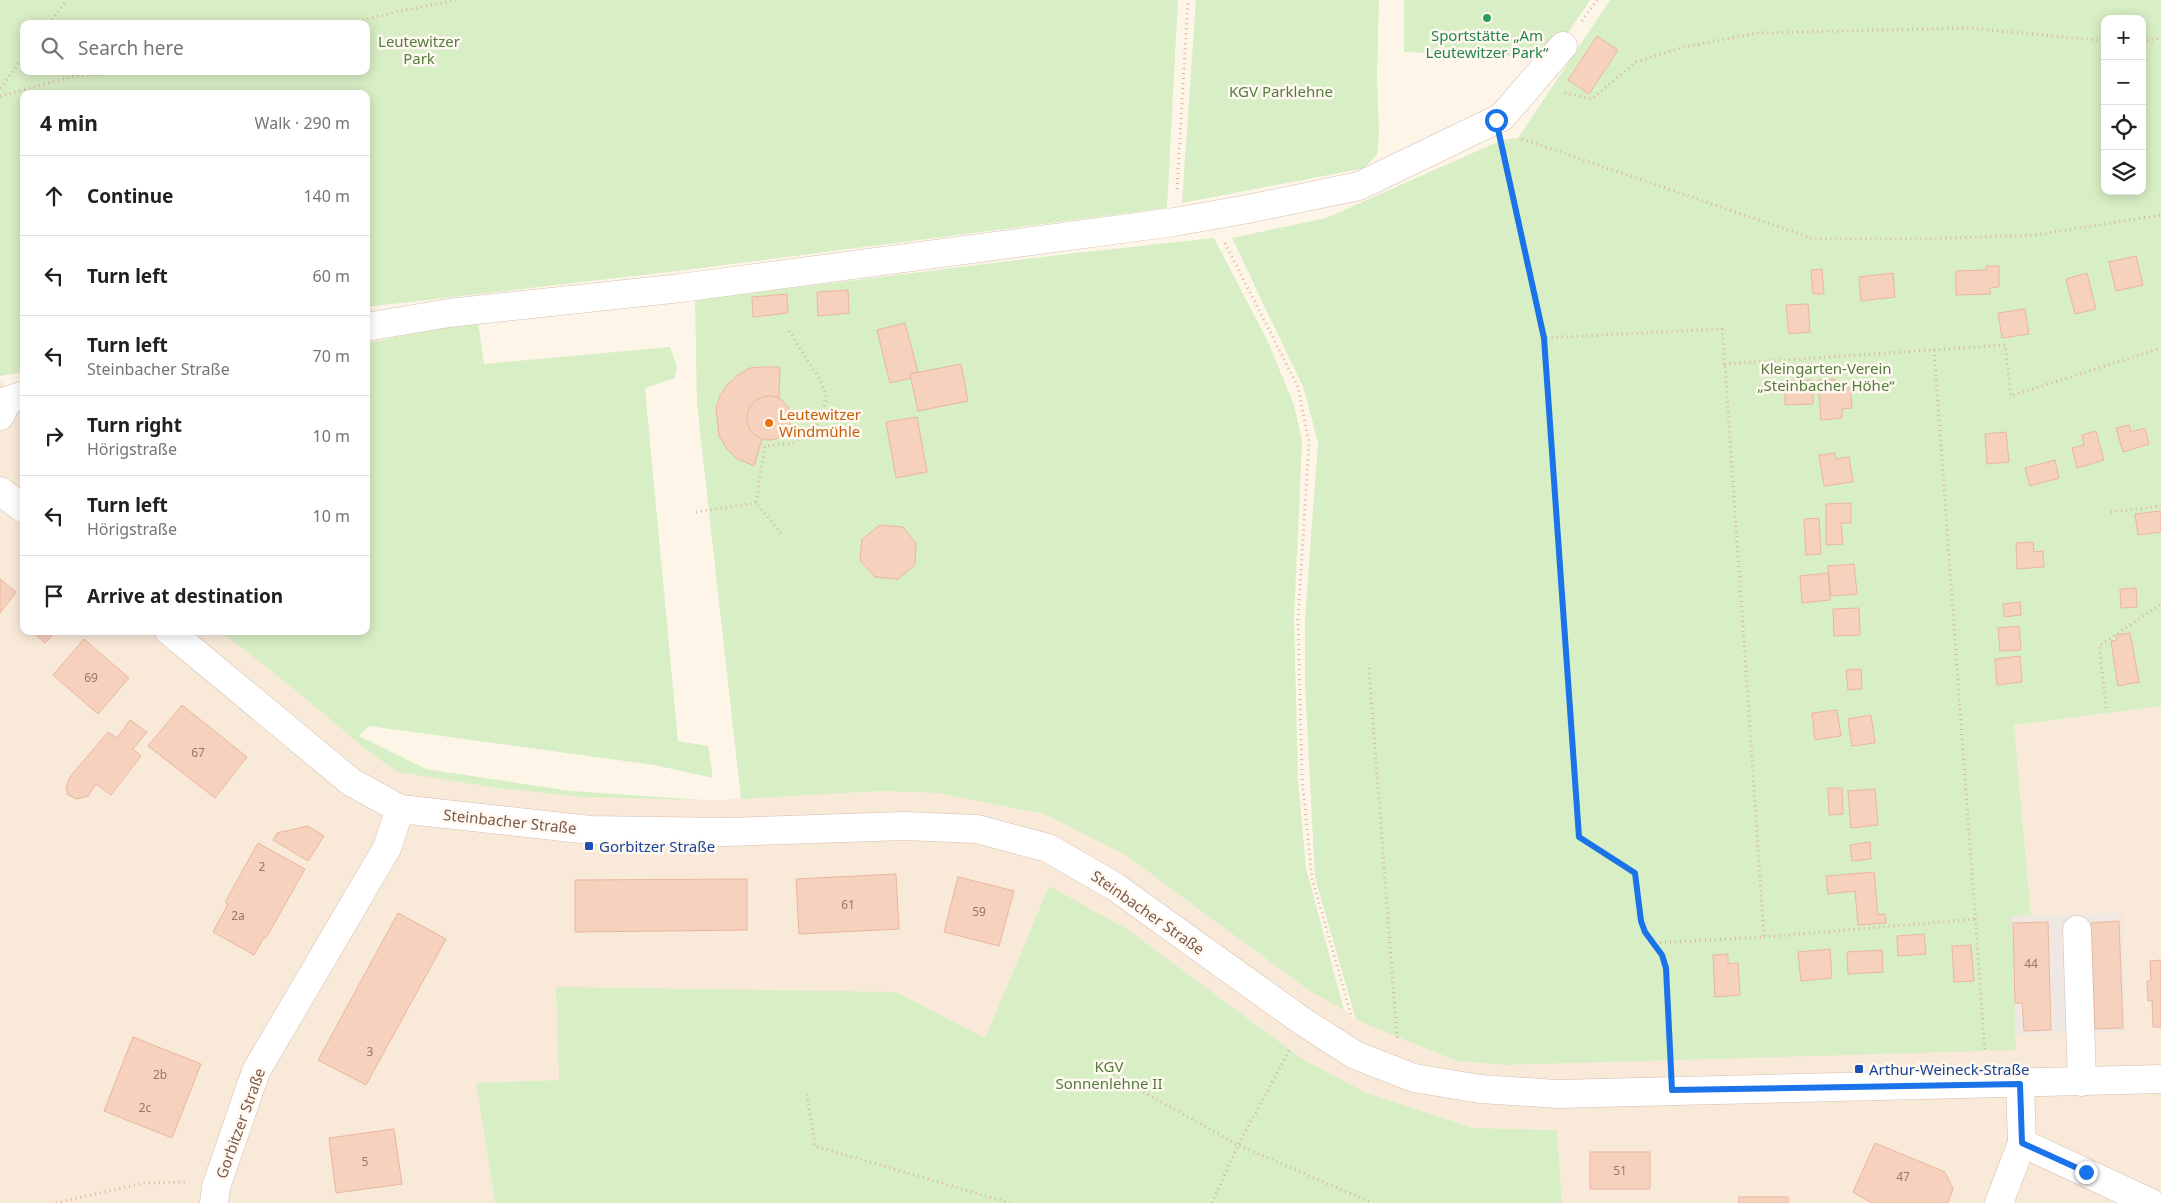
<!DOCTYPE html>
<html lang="en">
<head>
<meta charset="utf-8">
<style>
	body { margin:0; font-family:"Noto Sans",sans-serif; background:#f6f6f6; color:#202124 }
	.controls { position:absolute; right:15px; top:15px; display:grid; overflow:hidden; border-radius:10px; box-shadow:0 2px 12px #0003 }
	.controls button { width:45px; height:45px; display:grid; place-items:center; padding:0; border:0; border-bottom:1px solid #e0e0e0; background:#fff; color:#202124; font:25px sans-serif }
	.stop { position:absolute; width:15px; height:15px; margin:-11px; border:4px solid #1a73e8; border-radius:50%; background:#fff }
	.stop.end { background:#1a73e8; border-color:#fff; box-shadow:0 1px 5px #0008 }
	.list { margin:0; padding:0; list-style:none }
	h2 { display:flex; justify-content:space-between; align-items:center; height:65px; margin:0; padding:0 20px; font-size:21px }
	h2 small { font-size:16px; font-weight:400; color:#757577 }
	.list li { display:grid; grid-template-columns:32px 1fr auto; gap:15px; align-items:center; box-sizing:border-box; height:80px; padding:0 20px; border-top:1px solid #e0e0e0 }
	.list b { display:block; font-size:19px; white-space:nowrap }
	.list p { margin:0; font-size:16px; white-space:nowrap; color:#757577 }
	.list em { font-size:16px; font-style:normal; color:#757577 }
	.icon { flex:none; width:28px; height:28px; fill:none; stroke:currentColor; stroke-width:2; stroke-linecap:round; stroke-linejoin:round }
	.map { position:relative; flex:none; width:2161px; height:1203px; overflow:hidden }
	.search { position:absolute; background:#fff; box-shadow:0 2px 12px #0003; left:20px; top:20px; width:350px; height:55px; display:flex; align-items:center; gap:12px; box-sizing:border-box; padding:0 18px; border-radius:10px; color:#757577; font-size:19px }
	.panel { position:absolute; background:#fff; box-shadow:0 2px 12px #0003; left:20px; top:90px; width:350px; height:545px; border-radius:10px }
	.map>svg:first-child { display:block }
	.residential { fill:#f9e9d9 }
	.industrial { fill:#efe8e2 }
	.green { fill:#d8eec5; fill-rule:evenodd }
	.building { fill:#f6d1be; stroke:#eab69d }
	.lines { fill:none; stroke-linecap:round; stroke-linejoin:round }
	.minor-casing { stroke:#d5beb0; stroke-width:29 }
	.path { stroke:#dcb4a0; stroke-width:3; stroke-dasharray:1 4; stroke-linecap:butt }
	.minor { stroke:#fff; stroke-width:28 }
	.route { stroke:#1a73e8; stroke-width:6 }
	.leisure-dot { fill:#2e9e5b; stroke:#fff9f1; stroke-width:2 }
	.food-dot { fill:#e8710a; stroke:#fff9f1; stroke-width:2 }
	.transit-dot { fill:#1a4fb4; stroke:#fff9f1; stroke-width:2 }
	.labels { text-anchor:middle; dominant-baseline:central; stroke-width:5; stroke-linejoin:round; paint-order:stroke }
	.number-label { font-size:12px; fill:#9a7766 }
	.leisure-label { font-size:15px; fill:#27864d; stroke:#fff9f1 }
	.park-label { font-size:15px; fill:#537c3d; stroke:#fff9f1 }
	.food-label { font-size:15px; fill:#c56008; stroke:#fff9f1; text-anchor:start }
	.street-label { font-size:15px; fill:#7c5949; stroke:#fff9f1 }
	.transit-label { font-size:15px; fill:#164399; stroke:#fff9f1; text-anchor:start }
</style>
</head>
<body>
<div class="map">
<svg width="2161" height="1203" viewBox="0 0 2161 1203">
	<rect width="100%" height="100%" fill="#fef5e9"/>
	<!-- residential -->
	<polygon class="residential" points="0,381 24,402 24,631 220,631 289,685 374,756 398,772 496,788 582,797 716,800 881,791 937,793 1044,814 1127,856 1311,992 1344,1010 1356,1020 1457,1061 1504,1065 2016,1049 2012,916 2031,915 2014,725 2161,706 2161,1203 1562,1203 1557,1130 1474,1128 1366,1093 1301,1058 1127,929 1049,886 985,1038 896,992 825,992 559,1080 476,1083 495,1203 0,1203"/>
	<!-- industrial -->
	<polygon class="industrial" points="2122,913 2125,1031 2016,1034 2012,916"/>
	<!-- green -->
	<g class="green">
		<path d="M0 0H1178L1167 208 678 271 366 307V94H24V372L0 376ZM24 24H366V71H24Z"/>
		<polygon points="1196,0 1379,0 1377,76 1379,134 1377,154 1365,168 1182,203"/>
		<polygon points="1404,0 1590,0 1570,30 1546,57 1404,52"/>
		<path d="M1610 0H2161V706L2014 725 2031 915 2012 916 2016 1050 1504 1065 1457 1061 1356 1020 1315 878 1305 684V619L1318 443 1304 389 1232 238 1326 218 1502 140 1518 138ZM2105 19H2142V191H2105Z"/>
		<polygon points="1214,238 1268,342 1294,405 1302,441 1294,617 1298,779 1306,868 1344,1010 1311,992 1127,856 1044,814 937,793 881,791 741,799 697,404 695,300 1067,254"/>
		<polygon points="478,321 484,364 670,347 677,366 675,378 645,388 678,741 708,746 713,778 654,765 369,726 359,736 426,769 571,791 702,800 582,797 496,788 398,772 374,756 289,685 220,631 366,631 366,343"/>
		<polygon points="1049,886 1127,929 1301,1058 1366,1093 1474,1128 1557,1130 1562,1203 495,1203 476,1083 559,1080 556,987 896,992 985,1038"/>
	</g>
	<!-- building -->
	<g class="building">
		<polygon points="1597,36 1618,50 1589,94 1568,80"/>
		<polygon points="2136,256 2143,285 2116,291 2109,262"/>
		<polygon points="1986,266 1999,266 1999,287 1990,288 1990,294 1956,295 1956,271 1986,270"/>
		<polygon points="1822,269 1824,294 1813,294 1811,270"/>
		<polygon points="1893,273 1895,297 1861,301 1859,277"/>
		<polygon points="2087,273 2096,309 2075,314 2066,279"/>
		<polygon points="848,290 849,313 818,316 817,292"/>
		<polygon points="787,294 788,313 753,317 752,297"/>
		<polygon points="1808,304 1810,332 1789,334 1786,305"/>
		<polygon points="2025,309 2029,334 2002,338 1998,313"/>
		<polygon points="905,323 918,372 910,374 911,378 890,383 877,330"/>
		<polygon points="961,364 968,401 918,411 910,374"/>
		<polygon points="762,367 780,367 779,398 769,396 758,399 750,407 747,418 750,429 762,439 754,466 736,458 727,449 719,436 716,408 720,396 727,385 738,375 750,368"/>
		<polygon points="1835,379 1836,389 1850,387 1852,408 1842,409 1842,418 1821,420 1818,380"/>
		<polygon points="1813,380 1813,404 1785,405 1785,381"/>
		<circle cx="769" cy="418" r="22"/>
		<polygon points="917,417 927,472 896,478 886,422"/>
		<polygon points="2129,425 2131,432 2145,428 2149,444 2123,452 2116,428"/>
		<polygon points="2096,431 2104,460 2077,468 2072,448 2084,445 2082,435"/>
		<polygon points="2006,432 2009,462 1987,464 1985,434"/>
		<polygon points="1835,453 1836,459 1849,457 1853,482 1824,486 1819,455"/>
		<polygon points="2055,460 2059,478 2030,486 2025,468"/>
		<polygon points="1851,503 1851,523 1841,523 1843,544 1826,545 1826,504"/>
		<polygon points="2161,511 2161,532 2138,535 2135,514"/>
		<polygon points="1819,518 1821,554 1806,555 1804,519"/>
		<polygon points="880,525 903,527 916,543 915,565 898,579 875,577 860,560 862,539"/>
		<polygon points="2033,542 2034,552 2043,551 2044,567 2017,569 2016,543"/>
		<polygon points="1854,564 1857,594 1831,596 1828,566"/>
		<polygon points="1828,573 1830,600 1802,603 1800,576"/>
		<polygon points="0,579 16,592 0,613"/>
		<polygon points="2136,588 2137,607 2121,608 2120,589"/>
		<polygon points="2020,602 2021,615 2004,617 2003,604"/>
		<polygon points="1859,608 1860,635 1834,636 1833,609"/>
		<polygon points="2019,626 2021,650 2000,651 1998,628"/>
		<polygon points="32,631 56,631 45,643"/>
		<polygon points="2130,633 2139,682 2118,686 2111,641 2117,640 2116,635"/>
		<polygon points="84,639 129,678 98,714 53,675"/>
		<polygon points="2020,656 2022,682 1997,685 1995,659"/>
		<polygon points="1861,669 1862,689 1848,690 1846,670"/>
		<polygon points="182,705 247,757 215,798 148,746"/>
		<polygon points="1837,710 1841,736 1815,740 1812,713"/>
		<polygon points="1871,715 1875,743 1852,746 1848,719"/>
		<polygon points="130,720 147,732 133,749 141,756 111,795 96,784 88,796 77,799 68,795 66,787 69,779 74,772 108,732 117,738"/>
		<polygon points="1828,788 1842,788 1843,814 1829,815"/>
		<polygon points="1875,789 1878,825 1851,828 1848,791"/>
		<polygon points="308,826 324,836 308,861 273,840 277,833"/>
		<polygon points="1870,842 1871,859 1852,861 1850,845"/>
		<polygon points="258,843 305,869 266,938 264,937 254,955 213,932 228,904 225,902"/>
		<polygon points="1874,872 1878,915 1885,914 1886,923 1858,925 1855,891 1828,894 1826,876"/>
		<polygon points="896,874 899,929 799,934 796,879"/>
		<polygon points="958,877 1014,891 999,946 944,932"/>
		<polygon points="747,879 747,930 575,932 575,880"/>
		<polygon points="398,913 446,939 366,1085 318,1060"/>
		<polygon points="2119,921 2123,1028 2095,1029 2091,923"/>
		<polygon points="2048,922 2051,1030 2024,1031 2022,1003 2015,1003 2013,923"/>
		<polygon points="1924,934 1926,954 1898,956 1897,936"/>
		<polygon points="1971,945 1974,981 1954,982 1952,946"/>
		<polygon points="1830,949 1832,978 1801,981 1798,952"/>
		<polygon points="1882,950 1883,972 1848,974 1847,952"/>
		<polygon points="1728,954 1728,964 1738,963 1740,995 1715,997 1713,955"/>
		<polygon points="2161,960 2161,1027 2153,1027 2152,1000 2148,1001 2147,981 2151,981 2150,961"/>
		<polygon points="133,1037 201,1064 172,1138 104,1111"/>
		<polygon points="394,1129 402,1184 336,1193 329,1138"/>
		<polygon points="1875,1143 1945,1172 1953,1189 1948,1203 1872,1203 1853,1192"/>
		<rect x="1590" y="1152" width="60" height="37"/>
		<rect x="1739" y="1197" width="49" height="6"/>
	</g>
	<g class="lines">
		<defs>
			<g id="minor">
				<polyline points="366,327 449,313 681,288 1174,222 1248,209 1359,186 1502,117 1563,46"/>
				<polyline points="0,416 8,400 24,395"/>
				<polyline points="0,491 24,509"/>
				<polyline points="169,631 351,782 400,809 590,830 728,832 905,826 977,829 1048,848 1114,886 1302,1021 1355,1055 1414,1078 1480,1089 1558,1094 2161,1079"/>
				<polyline points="2077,930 2082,1082"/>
				<polyline points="2020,1084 2022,1143 2151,1203"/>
				<polyline points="214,1203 216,1187 256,1071 387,848 400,809"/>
				<polyline points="1999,1203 2022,1143"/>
			</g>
		</defs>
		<!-- minor casing -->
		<use href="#minor" class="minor-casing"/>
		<!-- path -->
		<g class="path">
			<polyline points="1582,21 1597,0"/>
			<polyline points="49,24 67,0"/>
			<polyline points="348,24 395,12 457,0"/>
			<polyline points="2142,41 2161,38"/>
			<polyline points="0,88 24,57"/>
			<polyline points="1565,93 1592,99 1636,62 1684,47 1758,33 1970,28 2105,41"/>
			<polyline points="0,96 74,76 139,71"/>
			<polyline points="1522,139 1814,239 1923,239 2035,235 2161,215"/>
			<polyline points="1504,150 1544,338 1722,329 1725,364 2005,345 2011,396 2161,348"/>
			<polyline points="1177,189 1188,0"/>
			<polyline points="1225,243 1298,387 1309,443 1298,620 1302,778 1312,878 1351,1015"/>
			<path d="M1544 338 1579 837 1635 873C1637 891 1636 915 1644 931 1652 945 1660 949 1666 968L1670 1060"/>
			<polyline points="1934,350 1985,1052"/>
			<polyline points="696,512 756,503"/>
			<polyline points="2111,512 2161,506"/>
			<polyline points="781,533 756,503 765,446 793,443 816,426 827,399 820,380 789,331"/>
			<polyline points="1369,668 1397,1038"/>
			<polyline points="2106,708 2099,646 2161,604"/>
			<polyline points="1764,937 1976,919"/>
			<polyline points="1655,943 1764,937 1725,364"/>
			<polyline points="1113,1075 1238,1145 1372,1203"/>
			<polyline points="807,1094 815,1146 1010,1203"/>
			<polyline points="56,1203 143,1183 186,1182"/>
			<polyline points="1212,1203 1238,1145 1290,1049"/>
		</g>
		<!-- minor -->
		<use href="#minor" class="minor"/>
	</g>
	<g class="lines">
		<!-- route -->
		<polyline class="route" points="1496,120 1544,338 1579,837 1635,873 1641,921 1645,932 1662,955 1666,968 1672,1090 2020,1084 2022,1143 2086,1172"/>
	</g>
	<!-- markers -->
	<circle class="leisure-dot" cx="1487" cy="18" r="5"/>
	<circle class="food-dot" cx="769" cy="423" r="5"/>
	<g class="transit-dot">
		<rect x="584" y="841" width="10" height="10" rx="2.5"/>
		<rect x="1854" y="1064" width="10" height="10" rx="2.5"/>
	</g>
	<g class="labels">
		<!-- number labels -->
		<g class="number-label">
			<text x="91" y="677">69</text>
			<text x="198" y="752">67</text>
			<text x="262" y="866">2</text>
			<text x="848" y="904">61</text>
			<text x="979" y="911">59</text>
			<text x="238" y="915">2a</text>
			<text x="2031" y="963">44</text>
			<text x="370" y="1051">3</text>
			<text x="160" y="1074">2b</text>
			<text x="145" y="1107">2c</text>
			<text x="365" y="1161">5</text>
			<text x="1620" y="1170">51</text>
			<text x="1903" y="1176">47</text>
		</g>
		<!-- leisure labels -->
		<g class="leisure-label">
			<text x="1487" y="35">Sportstätte „Am<tspan x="1487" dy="17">Leutewitzer Park“</tspan></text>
		</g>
		<!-- park labels -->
		<g class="park-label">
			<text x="419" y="41">Leutewitzer<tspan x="419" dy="17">Park</tspan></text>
			<text x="1281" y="91">KGV Parklehne</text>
			<text x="1826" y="368">Kleingarten-Verein<tspan x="1826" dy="17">„Steinbacher Höhe“</tspan></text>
			<text x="1109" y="1066">KGV<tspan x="1109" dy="17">Sonnenlehne II</tspan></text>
		</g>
		<!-- food labels -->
		<g class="food-label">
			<text x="779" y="414">Leutewitzer<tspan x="779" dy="17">Windmühle</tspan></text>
		</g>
		<!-- street labels -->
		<g class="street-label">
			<text transform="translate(510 821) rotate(6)">Steinbacher Straße</text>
			<text transform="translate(1148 912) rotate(35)">Steinbacher Straße</text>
			<text transform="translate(240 1123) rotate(-70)">Gorbitzer Straße</text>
		</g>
		<!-- transit labels -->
		<g class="transit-label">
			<text x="599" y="846">Gorbitzer Straße</text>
			<text x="1869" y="1069">Arthur-Weineck-Straße</text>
		</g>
	</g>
</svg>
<div class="controls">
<button>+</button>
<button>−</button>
<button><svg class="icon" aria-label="locate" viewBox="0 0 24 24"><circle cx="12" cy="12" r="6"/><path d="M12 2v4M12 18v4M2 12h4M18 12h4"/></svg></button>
<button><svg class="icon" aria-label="layers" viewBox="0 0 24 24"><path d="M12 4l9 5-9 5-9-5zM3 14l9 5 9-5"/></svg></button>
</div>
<div class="stop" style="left:1496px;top:120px"></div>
<div class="stop end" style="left:2086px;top:1172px"></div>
<div class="search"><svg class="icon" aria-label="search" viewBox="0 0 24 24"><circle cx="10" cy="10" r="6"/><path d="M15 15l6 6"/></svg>Search here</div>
<section class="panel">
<h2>4 min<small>Walk · 290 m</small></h2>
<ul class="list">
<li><svg class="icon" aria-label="ahead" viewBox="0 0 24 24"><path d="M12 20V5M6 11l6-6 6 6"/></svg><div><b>Continue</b></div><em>140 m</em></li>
<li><svg class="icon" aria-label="left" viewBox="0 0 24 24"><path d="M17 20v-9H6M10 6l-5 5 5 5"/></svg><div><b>Turn left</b></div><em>60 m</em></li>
<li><svg class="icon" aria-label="left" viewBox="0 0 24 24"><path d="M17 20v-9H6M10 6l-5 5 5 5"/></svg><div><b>Turn left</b><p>Steinbacher Straße</p></div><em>70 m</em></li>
<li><svg class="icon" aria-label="right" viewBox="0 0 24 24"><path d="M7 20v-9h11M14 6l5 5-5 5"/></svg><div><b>Turn right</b><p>Hörigstraße</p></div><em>10 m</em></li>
<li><svg class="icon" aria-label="left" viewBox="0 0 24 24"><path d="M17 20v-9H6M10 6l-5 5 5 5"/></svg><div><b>Turn left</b><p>Hörigstraße</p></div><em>10 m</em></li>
<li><svg class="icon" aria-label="arrive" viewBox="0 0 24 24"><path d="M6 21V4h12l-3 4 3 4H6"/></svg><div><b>Arrive at destination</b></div></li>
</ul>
</section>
</div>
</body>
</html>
